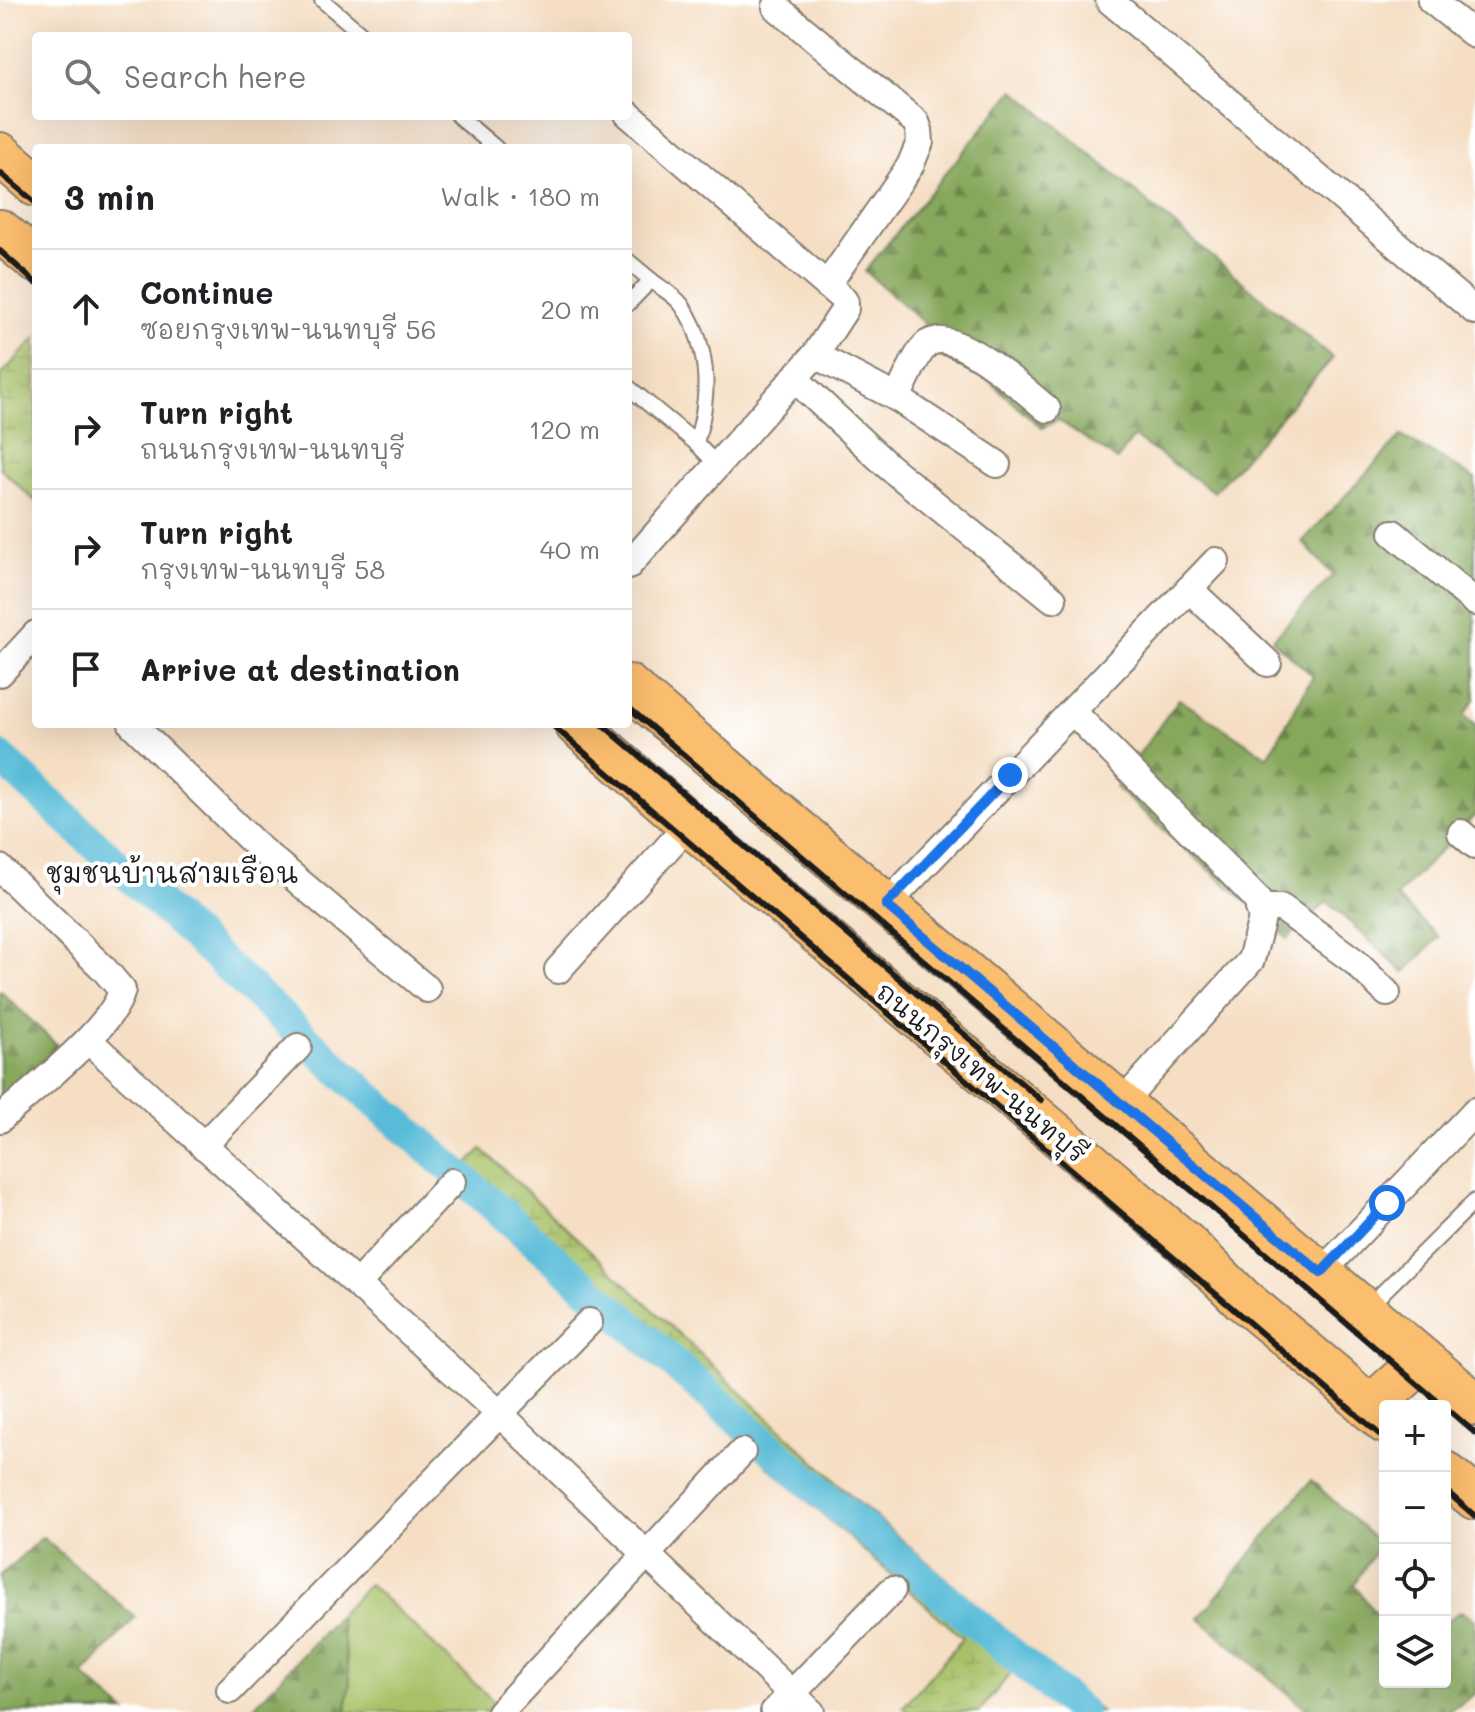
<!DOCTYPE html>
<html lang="en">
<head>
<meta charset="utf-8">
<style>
	body { margin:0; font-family:Mali,"Playpen Sans Thai",sans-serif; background:#f2f2f2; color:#202124 }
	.controls { position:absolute; right:24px; bottom:24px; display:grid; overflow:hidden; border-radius:8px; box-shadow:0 8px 32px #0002 }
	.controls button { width:72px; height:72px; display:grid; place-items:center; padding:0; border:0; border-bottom:2px solid #e0e0e0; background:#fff; color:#202124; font:40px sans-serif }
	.stop { position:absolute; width:24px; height:24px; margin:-18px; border:6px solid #1a73e8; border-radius:50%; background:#fff }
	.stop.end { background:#1a73e8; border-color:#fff; box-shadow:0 2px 8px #0008 }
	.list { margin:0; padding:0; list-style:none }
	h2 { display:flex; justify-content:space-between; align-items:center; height:104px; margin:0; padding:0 32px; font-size:34px }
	h2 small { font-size:26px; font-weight:400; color:#757577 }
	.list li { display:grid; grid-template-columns:52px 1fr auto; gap:24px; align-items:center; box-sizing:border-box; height:120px; padding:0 32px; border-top:2px solid #e0e0e0 }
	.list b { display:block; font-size:30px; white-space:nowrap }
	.list p { margin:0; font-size:26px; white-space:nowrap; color:#757577 }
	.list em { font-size:26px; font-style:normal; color:#757577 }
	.icon { flex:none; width:44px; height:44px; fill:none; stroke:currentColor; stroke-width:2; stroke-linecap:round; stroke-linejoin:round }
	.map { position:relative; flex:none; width:1475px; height:1712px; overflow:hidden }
	.search { position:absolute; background:#fff; box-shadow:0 8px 32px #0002; left:32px; top:32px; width:600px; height:88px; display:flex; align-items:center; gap:20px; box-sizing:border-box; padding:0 28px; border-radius:8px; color:#757577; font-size:30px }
	.panel { position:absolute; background:#fff; box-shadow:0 8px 32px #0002; left:32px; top:144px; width:600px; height:584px; border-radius:8px }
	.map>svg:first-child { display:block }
	.green { fill:#a8c167; stroke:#626e42; stroke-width:2 }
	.forest { fill:url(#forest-firs); stroke:#51623c; stroke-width:2 }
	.wetland { fill:url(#wetland-marsh); stroke:#626e42; stroke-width:2 }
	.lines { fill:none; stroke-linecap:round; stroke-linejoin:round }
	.canal { stroke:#59bcd8; stroke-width:32 }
	.service-casing { stroke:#887d70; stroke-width:18 }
	.minor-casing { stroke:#887d70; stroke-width:30 }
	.primary-casing { stroke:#887d70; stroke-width:46 }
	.service { stroke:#fff; stroke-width:14 }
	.minor { stroke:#fff; stroke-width:26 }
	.primary { stroke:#fbbd6e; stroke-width:42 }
	.rail { stroke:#1c1c1c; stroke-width:6 }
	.route { stroke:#1a73e8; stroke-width:10 }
	.labels { text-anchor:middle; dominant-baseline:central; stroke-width:8; stroke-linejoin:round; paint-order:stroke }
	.street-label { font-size:26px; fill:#1c1c1c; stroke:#fff }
	.neighbourhood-label { font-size:28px; fill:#1c1c1c; stroke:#fff }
</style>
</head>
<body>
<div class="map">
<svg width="1475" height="1712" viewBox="0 0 1475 1712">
	<defs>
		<pattern id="forest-firs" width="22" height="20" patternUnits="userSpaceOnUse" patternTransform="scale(2)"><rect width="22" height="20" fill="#86a75c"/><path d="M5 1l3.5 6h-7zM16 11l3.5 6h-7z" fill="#6d874b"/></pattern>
		<pattern id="wetland-marsh" width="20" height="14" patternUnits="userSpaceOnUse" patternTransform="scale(2)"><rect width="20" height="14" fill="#a8c167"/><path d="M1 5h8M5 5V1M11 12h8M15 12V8" fill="none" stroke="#90a559"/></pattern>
	</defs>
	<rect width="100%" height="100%" fill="#fff"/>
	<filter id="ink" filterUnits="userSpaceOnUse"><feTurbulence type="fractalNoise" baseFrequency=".0125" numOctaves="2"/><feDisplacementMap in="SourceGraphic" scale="16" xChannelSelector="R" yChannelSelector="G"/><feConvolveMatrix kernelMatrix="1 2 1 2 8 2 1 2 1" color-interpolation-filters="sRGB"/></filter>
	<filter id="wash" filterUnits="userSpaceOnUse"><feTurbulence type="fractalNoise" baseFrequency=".006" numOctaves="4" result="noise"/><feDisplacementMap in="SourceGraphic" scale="32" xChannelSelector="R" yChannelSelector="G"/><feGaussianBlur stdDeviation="1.8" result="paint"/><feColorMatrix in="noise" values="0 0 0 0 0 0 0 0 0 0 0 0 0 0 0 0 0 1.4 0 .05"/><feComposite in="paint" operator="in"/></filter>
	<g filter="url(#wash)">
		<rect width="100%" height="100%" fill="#f5dec3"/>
		<!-- green -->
		<polygon class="green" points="369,1584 505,1712 346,1712 350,1680 339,1615"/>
		<!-- forest -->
		<g class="forest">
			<polygon points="1014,90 1333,358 1214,492 1134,437 1117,460 1058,420 1042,428 865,271"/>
			<polygon points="1401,436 1452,464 1475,479 1475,700 1464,715 1475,725 1475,815 1396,897 1439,937 1404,973 1327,901 1288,939 1115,787 1179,699 1268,757 1313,676 1272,640 1333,575 1302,542"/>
			<polygon points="0,991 58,1046 0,1103"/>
			<polygon points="1311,1480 1380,1544 1354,1584 1385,1627 1385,1682 1445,1682 1445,1622 1461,1611 1475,1620 1475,1694 1449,1712 1347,1712 1342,1709 1337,1712 1310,1712 1199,1618"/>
			<polygon points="42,1537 135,1617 83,1675 126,1712 0,1712 0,1576"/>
			<polygon points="339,1615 350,1680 346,1712 249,1712"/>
		</g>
		<!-- wetland -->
		<g class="wetland">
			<polygon points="36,338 36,502 0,468 0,376"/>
			<polygon points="482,1149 858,1502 1101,1712 1064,1712 1014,1669 979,1712 909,1712 903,1707 963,1638 465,1199 467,1164"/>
		</g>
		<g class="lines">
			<!-- canal -->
			<polyline class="canal" points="0,757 350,1080 837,1506 1081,1712"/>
		</g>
	</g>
	<g filter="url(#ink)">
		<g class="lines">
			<defs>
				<g id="service">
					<polyline points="322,0 364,36"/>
					<polyline points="458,116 496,148"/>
					<polyline points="628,261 651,280"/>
					<path d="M628 304 651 280C661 288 674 295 681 304 702 332 709 373 704 406 703 419 699 431 696 443"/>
					<polyline points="628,387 696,443 717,465"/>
					<polyline points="1368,1307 1475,1201"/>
				</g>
				<g id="minor">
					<polyline points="1109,0 1475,311"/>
					<polyline points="1431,0 1475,35"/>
					<polyline points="776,7 916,122 919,130 920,142 910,166 827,285"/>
					<polyline points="628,114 842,298 845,302 845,309 815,355 628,566"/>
					<polyline points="815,355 897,398 997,464"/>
					<polyline points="794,378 889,467 1053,599"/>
					<path d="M897 398C903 386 917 352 927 344 954 325 1026 392 1047 409"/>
					<polyline points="1393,533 1475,602"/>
					<polyline points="1189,589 1268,663"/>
					<polyline points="0,673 36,634"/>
					<polyline points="1072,711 1257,899 1262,918 1251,960 1121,1104"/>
					<polyline points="132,724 260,849 427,989"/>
					<polyline points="1461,833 1475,845"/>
					<path d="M0 868 104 969 122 990C114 1027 30 1092 0 1119"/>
					<polyline points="886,905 1216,561"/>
					<polyline points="1259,908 1282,908 1354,961 1387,993"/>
					<polyline points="558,970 689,824"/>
					<polyline points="88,1040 500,1414 811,1712"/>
					<polyline points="203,1146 298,1047"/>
					<polyline points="1321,1273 1475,1111"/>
					<polyline points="357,1284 452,1182"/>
					<polyline points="230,1690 589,1322"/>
					<polyline points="500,1712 742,1452"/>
					<polyline points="774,1712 892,1590"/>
				</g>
				<g id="primary">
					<polyline points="0,154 36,185"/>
					<polyline points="0,231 36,261"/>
					<polyline points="628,686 1475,1404"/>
					<polyline points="576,724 689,824 1184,1242 1242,1299 1334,1375 1385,1422"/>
					<polyline points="1369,1408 1423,1360"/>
					<polyline points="1445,1473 1475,1498"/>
				</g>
			</defs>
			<!-- service casing -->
			<use href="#service" class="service-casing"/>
			<!-- minor casing -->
			<use href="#minor" class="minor-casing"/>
			<!-- primary casing -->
			<use href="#primary" class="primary-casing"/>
			<!-- service -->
			<use href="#service" class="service"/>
			<!-- minor -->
			<use href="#minor" class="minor"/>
			<!-- primary -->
			<use href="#primary" class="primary"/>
			<!-- rail -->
			<g class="rail">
				<polyline points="0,173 36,203"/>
				<polyline points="0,251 36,283"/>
				<polyline points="628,707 1443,1406"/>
				<polyline points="551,724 1385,1439"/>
				<polyline points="602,724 1041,1100"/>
				<polyline points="1445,1407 1475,1433"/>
				<polyline points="1445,1490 1475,1516"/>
			</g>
		</g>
	</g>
	<g class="lines" filter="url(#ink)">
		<!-- route -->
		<polyline class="route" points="1010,775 886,905 1321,1273 1387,1203"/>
	</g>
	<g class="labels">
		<!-- street labels -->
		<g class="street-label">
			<text transform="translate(982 1072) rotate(40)">ถนนกรุงเทพ-นนทบุรี</text>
		</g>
		<!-- neighbourhood labels -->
		<g class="neighbourhood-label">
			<text x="172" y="872">ชุมชนบ้านสามเรือน</text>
		</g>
	</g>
</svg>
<div class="controls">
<button>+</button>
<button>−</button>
<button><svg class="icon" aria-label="locate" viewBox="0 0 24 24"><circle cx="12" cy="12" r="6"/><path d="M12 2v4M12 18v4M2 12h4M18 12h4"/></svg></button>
<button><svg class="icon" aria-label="layers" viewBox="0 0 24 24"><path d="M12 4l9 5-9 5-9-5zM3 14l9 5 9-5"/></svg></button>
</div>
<div class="stop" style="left:1387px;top:1203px"></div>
<div class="stop end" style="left:1010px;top:775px"></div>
<div class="search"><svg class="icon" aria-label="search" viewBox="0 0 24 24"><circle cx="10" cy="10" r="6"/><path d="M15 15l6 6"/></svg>Search here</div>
<section class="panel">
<h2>3 min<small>Walk · 180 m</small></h2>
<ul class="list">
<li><svg class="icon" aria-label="ahead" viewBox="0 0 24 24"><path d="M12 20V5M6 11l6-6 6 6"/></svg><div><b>Continue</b><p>ซอยกรุงเทพ-นนทบุรี 56</p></div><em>20 m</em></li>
<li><svg class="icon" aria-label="right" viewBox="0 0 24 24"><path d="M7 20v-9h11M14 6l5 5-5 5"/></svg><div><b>Turn right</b><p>ถนนกรุงเทพ-นนทบุรี</p></div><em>120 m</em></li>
<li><svg class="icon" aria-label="right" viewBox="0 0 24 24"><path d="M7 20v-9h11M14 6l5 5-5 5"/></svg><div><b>Turn right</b><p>กรุงเทพ-นนทบุรี 58</p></div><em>40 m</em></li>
<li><svg class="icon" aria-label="arrive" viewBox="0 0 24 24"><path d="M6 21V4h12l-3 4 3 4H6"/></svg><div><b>Arrive at destination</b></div></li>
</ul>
</section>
</div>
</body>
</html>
